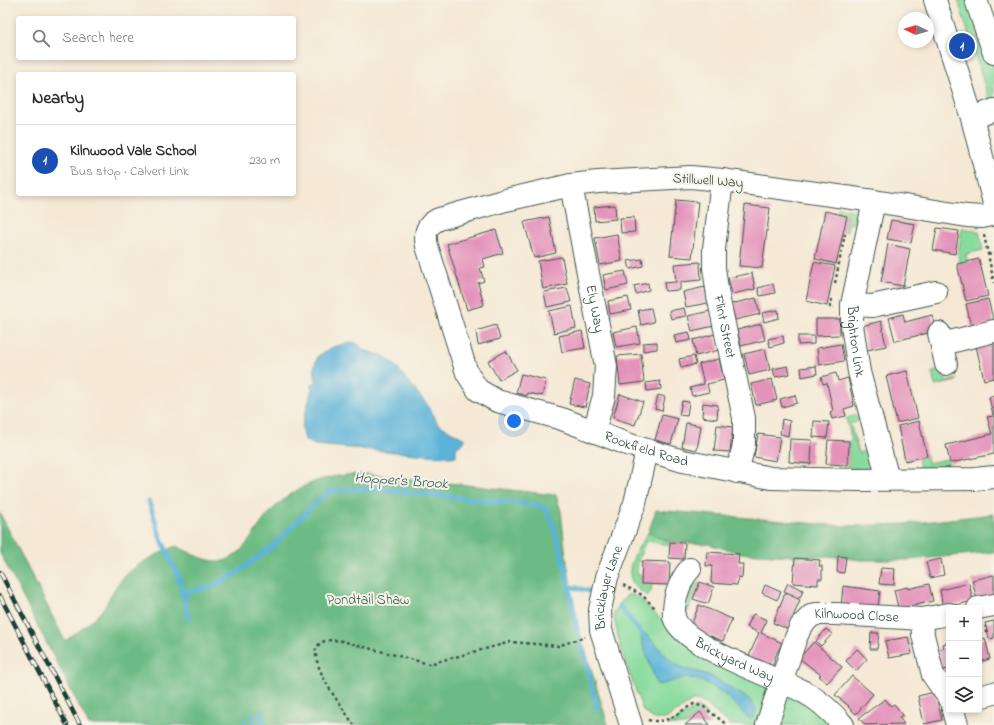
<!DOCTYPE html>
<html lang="en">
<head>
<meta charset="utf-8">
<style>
	body { margin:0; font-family:"Indie Flower",sans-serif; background:#f2f2f3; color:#2b2b33 }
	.controls { position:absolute; right:12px; bottom:12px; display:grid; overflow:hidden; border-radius:4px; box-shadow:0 2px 6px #0003 }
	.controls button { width:36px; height:36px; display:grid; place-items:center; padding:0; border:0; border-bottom:1px solid #e1e1e2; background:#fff; color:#2b2b33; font:20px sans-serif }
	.compass { position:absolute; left:898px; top:12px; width:36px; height:36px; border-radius:50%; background:#fff; box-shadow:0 2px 6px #0003; rotate:274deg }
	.you { position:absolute; left:514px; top:421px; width:14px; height:14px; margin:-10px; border:3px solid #fff; border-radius:50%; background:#1a73e8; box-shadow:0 0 0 6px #1a73e833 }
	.badge { display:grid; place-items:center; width:26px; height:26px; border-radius:50%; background:#1f6fb2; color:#fff; font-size:13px; font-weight:700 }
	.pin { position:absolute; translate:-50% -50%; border:2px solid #fff; box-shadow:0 1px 4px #0006 }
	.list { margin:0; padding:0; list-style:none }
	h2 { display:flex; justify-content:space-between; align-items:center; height:52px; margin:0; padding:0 16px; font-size:17px }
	h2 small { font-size:13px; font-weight:400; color:#7c7c81 }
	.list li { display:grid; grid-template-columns:26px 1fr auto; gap:12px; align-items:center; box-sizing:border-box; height:72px; padding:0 16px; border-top:1px solid #e1e1e2 }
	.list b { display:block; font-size:15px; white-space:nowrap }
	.list p { margin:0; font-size:13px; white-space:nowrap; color:#7c7c81 }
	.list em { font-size:13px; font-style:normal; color:#7c7c81 }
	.icon { flex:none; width:22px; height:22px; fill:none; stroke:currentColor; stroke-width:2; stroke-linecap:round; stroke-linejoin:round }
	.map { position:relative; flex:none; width:994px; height:725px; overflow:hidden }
	.search { position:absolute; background:#fff; box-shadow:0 2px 6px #0003; left:16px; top:16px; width:280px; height:44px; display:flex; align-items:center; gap:10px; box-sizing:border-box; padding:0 14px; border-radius:4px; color:#7c7c81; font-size:15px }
	.panel { position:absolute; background:#fff; box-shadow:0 2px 6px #0003; left:16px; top:72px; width:280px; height:124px; border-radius:4px }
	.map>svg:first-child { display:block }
	.green { fill:#87db9c; stroke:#538c68 }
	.forest { fill:#6dbb84; stroke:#467c5c }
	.water { fill:#5bb3d8; stroke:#3d7886 }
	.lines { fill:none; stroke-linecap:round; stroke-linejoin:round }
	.stream { stroke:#5bb3d8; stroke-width:5 }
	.building { fill:#e492ba }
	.minor-casing { stroke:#3f574c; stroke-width:24 }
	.path { stroke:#3f574c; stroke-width:2.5; stroke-dasharray:3 3; stroke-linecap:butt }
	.minor { stroke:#fff; stroke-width:22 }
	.rail-casing { stroke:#1f3d34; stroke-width:4.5 }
	.rail { stroke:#f7f3e8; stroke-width:3; stroke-dasharray:9; stroke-linecap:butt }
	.labels { text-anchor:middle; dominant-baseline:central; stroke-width:4; stroke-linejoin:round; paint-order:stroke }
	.street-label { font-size:14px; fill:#1f3d34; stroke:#f7f3e8 }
	.park-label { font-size:14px; fill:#345d49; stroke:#f7f3e8 }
	.water-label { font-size:15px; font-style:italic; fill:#2e5a5d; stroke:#f7f3e8 }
</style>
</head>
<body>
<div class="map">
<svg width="994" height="725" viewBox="0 0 994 725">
	<rect width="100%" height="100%" fill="#f7f3e8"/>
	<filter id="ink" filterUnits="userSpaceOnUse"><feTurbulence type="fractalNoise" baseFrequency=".025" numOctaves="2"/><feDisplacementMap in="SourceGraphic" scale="8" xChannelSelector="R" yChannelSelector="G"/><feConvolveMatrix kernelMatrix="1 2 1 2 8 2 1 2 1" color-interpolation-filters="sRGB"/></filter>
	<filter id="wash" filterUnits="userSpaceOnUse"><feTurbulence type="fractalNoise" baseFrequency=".012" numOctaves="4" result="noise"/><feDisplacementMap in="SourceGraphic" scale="16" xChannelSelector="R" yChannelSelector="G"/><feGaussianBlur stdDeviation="0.9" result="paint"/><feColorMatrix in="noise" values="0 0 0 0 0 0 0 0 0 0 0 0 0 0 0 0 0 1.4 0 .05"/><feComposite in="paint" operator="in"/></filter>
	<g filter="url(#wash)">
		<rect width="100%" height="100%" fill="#f5e9d5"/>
		<!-- green -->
		<g class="green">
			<polygon points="958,0 970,0 994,68 994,104 991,106"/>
			<polygon points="838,208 856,211 859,219 859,224 849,223 847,232 844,231 847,216 838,214"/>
			<polygon points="962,228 979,231 983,250 966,254 967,262 960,264 958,255"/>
			<polygon points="943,370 946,382 957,379 956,381 935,386 932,372"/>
			<polygon points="862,414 864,419 850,424 859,453 869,450 871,457 870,466 864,469 847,468 849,441 852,441 846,418"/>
			<polygon points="927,456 928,463 947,459 949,467 920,468 918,458"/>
			<path d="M648 533 670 542V545L646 541 638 560 637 575H641V584H652L651 591 647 596C642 592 636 588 633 583 623 568 640 545 648 533Z"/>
			<polygon points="700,582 685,618 681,615 692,587"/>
			<polygon points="627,595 633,595 640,599 672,630 769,683 761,725 731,725 704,703 698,700 692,701 666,719 654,719 643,711 621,649 615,623 614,612"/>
			<polygon points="790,693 836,725 774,725 782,702"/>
			<polygon points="697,707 708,714 705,718 700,713 685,725 668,725"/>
		</g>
		<!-- forest -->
		<g class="forest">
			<path d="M368 474 556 495 561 511 565 548 576 619 608 725H89L0 553V513L65 641C79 631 92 622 103 609 110 599 114 587 123 578 137 563 157 554 176 546 190 552 206 563 222 561 242 558 255 530 267 516 296 483 325 474 368 474Z"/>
			<polygon points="656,510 842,526 906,524 994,514 994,552 909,560 861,560 828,556 812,557 740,553 708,544 670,542 648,533"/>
		</g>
		<!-- water -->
		<g class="water">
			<polygon points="351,342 358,344 363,350 384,356 394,364 429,407 438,424 465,439 464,442 456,448 456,456 451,457 315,445 305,440 302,427 312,388 310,386 313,383 316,384 314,367 318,356 333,347"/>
			<path d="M646 634 672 662 683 668 709 675 749 699 756 709 754 718H748C733 701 709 677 684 678 675 679 667 684 657 685L641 639 642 635Z"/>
		</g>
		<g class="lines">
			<!-- stream -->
			<g class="stream">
				<polyline points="149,502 161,539 179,578 189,619"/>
				<polyline points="568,586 589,591"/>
				<path d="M184 593 213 586 240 571 273 546 310 508 328 492 347 489 385 490 532 505C537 505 543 506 546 510 557 521 575 615 578 635"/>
				<polyline points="619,606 646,639"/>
				<polyline points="581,643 597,708"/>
				<polyline points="261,712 263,725"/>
				<polyline points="252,715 254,725"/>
				<polyline points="244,723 245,725"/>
			</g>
		</g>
		<g id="blocks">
			<!-- building -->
			<g class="building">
				<polygon points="676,200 698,202 692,258 670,256"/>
				<polygon points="615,205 616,219 595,221 594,207"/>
				<polygon points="745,205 770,208 762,268 739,266"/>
				<polygon points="825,211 847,216 836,264 815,259"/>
				<polygon points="549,217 556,253 534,258 524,222"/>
				<polygon points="634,217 635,232 621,233 620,218"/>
				<polygon points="891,220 915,224 911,243 887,239"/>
				<polygon points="937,228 959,231 955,254 933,250"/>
				<polygon points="496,230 503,253 483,259 485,267 480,268 484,281 478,283 484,305 467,310 447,244"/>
				<polygon points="617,234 622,261 600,265 595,238"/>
				<polygon points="888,244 910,249 903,286 881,282"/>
				<polygon points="562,257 567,284 543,289 538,261"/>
				<polygon points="642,259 643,266 630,269 628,261"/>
				<polygon points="979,259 988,296 966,301 957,264"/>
				<polygon points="700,262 701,280 680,282 680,290 665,291 664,283 676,282 674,264"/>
				<polygon points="814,262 835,266 827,306 806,301"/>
				<polygon points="625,271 628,285 606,290 603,275"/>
				<polygon points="752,273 755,289 732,294 728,278"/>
				<polygon points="648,283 649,290 636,294 634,286"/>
				<polygon points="773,284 775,293 760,296 758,288"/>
				<polygon points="705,287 708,303 686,307 683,292"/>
				<polygon points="567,288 571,302 547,307 544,292"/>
				<polygon points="628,297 631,310 610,314 608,301"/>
				<polygon points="756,298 760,314 735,320 731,304"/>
				<polygon points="988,299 994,323 972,330 966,304"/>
				<polygon points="572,306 576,328 554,333 549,311"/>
				<polygon points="651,308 654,322 641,325 638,310"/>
				<polygon points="684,308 686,316 671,319 669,311"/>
				<polygon points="778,310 779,318 764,322 762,313"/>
				<polygon points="710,311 714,326 692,331 688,316"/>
				<polygon points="903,314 905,322 932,315 936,331 895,341 889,318"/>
				<polygon points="816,319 840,319 840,335 816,336"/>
				<polygon points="881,321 886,346 867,350 862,326"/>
				<polygon points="761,324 765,340 741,346 737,330"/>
				<polygon points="496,325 500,339 478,345 476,331"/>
				<polygon points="637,327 640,343 616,347 613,332"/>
				<polygon points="582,331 585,348 562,352 559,336"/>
				<polygon points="689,332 691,340 676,343 674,335"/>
				<polygon points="715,334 719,350 696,356 693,340"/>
				<polygon points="783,336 784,343 770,347 768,339"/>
				<polygon points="798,336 814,336 814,344 798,345"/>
				<polygon points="994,338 994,378 984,380 975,342"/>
				<polygon points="657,342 657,349 643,351 643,343"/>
				<polygon points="841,344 844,361 819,365 817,348"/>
				<polygon points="765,349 770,370 749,375 744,354"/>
				<polygon points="506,351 517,370 499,380 488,361"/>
				<polygon points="641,354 644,382 620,385 617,356"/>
				<polygon points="694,356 696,364 681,368 679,359"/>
				<polygon points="719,359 724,380 707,384 709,392 692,396 690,388 704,384 699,364"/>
				<polygon points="788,366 790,374 775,377 773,369"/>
				<polygon points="816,366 817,374 802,377 801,368"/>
				<polygon points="907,371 918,418 897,423 886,376"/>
				<polygon points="836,373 838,381 848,378 854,406 844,409 846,416 832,419 830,412 833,411 827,383 823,384 821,377"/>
				<polygon points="521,374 546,380 542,396 527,393 527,396 516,393"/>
				<polygon points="772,379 777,400 756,405 751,384"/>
				<polygon points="575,380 590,384 585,407 569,404"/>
				<polygon points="660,381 661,389 647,391 646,383"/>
				<polygon points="620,394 643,402 635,425 613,418"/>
				<polygon points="658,395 665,397 662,411 655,409"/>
				<polygon points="795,395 797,403 782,407 780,399"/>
				<polygon points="994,395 994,415 993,415 989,397"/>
				<polygon points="682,401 689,402 687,416 679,415"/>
				<polygon points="703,403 718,405 717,419 702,417"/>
				<polygon points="662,415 678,419 671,444 655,440"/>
				<polygon points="994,416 994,454 950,463 946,445 992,434 987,417"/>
				<polygon points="782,419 790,421 788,436 780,434"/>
				<polygon points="814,421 829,422 827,438 813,437"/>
				<polygon points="919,421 927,456 905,461 898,426"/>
				<polygon points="686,423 701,426 697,450 682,447"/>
				<polygon points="717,425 733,427 730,452 714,451"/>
				<polygon points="758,434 780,437 776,461 754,457"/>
				<polygon points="790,439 812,440 811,464 789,462"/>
				<polygon points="828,440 849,441 848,465 826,464"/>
				<polygon points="670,542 685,543 684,559 669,558"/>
				<polygon points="707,552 739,554 738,564 743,564 742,578 738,577 737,585 711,583 712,566 706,566"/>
				<polygon points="838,556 846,557 844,573 837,572"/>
				<polygon points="795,558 820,560 819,566 822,566 822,579 818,579 818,585 793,583"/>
				<polygon points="941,559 944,575 930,578 926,562"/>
				<polygon points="642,561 670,562 669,585 641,584"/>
				<polygon points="881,568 895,569 894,585 879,584"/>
				<polygon points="994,575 994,594 989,595 989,597 977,600 972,580"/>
				<polygon points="700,582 714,587 708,604 693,599"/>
				<polygon points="788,583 803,590 800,598 784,591"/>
				<polygon points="969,583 973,601 943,608 940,590"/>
				<polygon points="929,584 933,601 912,606 913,609 899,612 894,590 908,587 908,589"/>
				<polygon points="765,585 781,592 777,600 762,593"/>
				<polygon points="843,586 880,591 878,608 841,608"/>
				<polygon points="785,593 800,600 788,629 773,623"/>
				<polygon points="699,605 732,619 723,641 690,628"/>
				<polygon points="753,614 767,620 761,633 782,643 774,659 775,660 771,669 748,658 759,633 747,627"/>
				<polygon points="994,621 994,638 989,639 985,623"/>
				<polygon points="826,629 832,634 821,646 816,641"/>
				<polygon points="871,633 879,633 877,649 870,649"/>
				<polygon points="908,637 912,654 889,658 885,641"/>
				<polygon points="985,638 990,659 979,662 979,640"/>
				<polygon points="814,642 842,667 827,683 819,676 821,675 799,658"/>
				<polygon points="949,642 949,669 943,670 938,649 944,648 943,644"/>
				<polygon points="857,649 867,659 856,671 846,661"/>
				<polygon points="852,676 873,694 856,714 848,707 849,706 835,695"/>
				<polygon points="935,692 942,720 924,724 918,696"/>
				<polygon points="885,699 891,706 894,704 903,715 899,717 904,724 865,725 859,718"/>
				<polygon points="700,712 710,725 685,725"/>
			</g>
		</g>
	</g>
	<g filter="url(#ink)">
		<use href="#blocks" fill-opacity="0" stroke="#3f574c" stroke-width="1"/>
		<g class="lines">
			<defs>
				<g id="minor">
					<polyline points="935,0 972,118 994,203"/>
					<polyline points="976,0 994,53"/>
					<polyline points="972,118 994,110"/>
					<path id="s1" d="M722 180 714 249V268L718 296 744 418V445L737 472"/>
					<path id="s2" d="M571 185 606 366 604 396 594 431"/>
					<path id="s3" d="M874 201 852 305V325L859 372 888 479"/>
					<path id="s4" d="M994 214 983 217 967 216 874 201 722 180 691 177 598 182 571 185 506 200 439 219C426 225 424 233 427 246L467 373 478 390 497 401 562 419 627 444 683 461 771 478 857 480 975 479 994 477"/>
					<polyline points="852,305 872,306 936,292"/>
					<polyline points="939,333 946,364"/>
					<polyline points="942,344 994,331"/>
					<path id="s5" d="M690 569C683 576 679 586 676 596 675 602 673 610 674 617 682 647 776 677 804 692 819 700 832 712 843 725"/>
					<polyline points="978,608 994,605"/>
					<polyline points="922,619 923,635 933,675 949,698"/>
					<polyline points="979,697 994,693"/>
					<polyline points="953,710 957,725"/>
					<path id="s6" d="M631 725 601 630 600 610 607 577 635 503 647 451"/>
					<path id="s7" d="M767 725 795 640 801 626 811 616 816 614H836L922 619 949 614"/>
				</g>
			</defs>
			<!-- minor casing -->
			<use href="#minor" class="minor-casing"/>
			<!-- path -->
			<g class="path">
				<polyline points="984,235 994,283"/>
				<polyline points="988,255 994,253"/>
				<polyline points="835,283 845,234"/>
				<polyline points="832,299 830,307 834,307"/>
				<polyline points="623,585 642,595 655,608"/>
				<polyline points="979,634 986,632 985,626"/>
				<path d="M648 720C669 725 677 712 694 704L704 707 727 725"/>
				<path d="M354 725C341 705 313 671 316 648 323 638 332 640 342 641L429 664 511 642 558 646 585 637"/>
			</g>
			<!-- minor -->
			<use href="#minor" class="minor"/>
			<defs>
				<g id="rail">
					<polyline points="0,572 80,725"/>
					<polyline points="0,596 67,725"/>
				</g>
			</defs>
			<!-- rail casing -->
			<use href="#rail" class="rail-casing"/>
			<!-- rail -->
			<use href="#rail" class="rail"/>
		</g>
	</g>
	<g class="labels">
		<!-- street labels -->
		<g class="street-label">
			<text transform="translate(708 181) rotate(4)">Stillwell Way</text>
			<text stroke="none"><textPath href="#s2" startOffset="126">Ely Way</textPath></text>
			<text stroke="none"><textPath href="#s1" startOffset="148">Flint Street</textPath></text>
			<text stroke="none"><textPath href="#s3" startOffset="143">Brighton Link</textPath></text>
			<text stroke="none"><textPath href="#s4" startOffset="928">Rookfield Road</textPath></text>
			<text stroke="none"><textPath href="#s6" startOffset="143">Bricklayer Lane</textPath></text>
			<text stroke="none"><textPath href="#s7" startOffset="165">Kilnwood Close</textPath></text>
			<text stroke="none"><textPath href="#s5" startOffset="128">Brickyard Way</textPath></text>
		</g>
		<!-- park labels -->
		<g class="park-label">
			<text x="368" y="600">Pondtail Shaw</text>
		</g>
		<!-- water labels -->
		<g class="water-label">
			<text transform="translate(401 481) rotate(4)">Hopper's Brook</text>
		</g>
	</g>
</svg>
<div class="controls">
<button>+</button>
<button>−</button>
<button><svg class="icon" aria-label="layers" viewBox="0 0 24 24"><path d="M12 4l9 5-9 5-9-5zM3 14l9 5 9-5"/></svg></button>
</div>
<svg class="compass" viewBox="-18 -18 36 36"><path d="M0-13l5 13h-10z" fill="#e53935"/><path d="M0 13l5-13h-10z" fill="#7c7c81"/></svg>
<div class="you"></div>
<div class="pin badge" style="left:962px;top:46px;background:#1a4fb4">1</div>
<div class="search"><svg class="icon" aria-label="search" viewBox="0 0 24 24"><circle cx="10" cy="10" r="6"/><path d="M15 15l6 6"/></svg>Search here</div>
<section class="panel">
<h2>Nearby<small></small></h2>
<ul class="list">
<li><span class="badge" style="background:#1a4fb4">1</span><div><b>Kilnwood Vale School</b><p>Bus stop · Calvert Link</p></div><em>230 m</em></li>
</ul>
</section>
</div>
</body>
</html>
